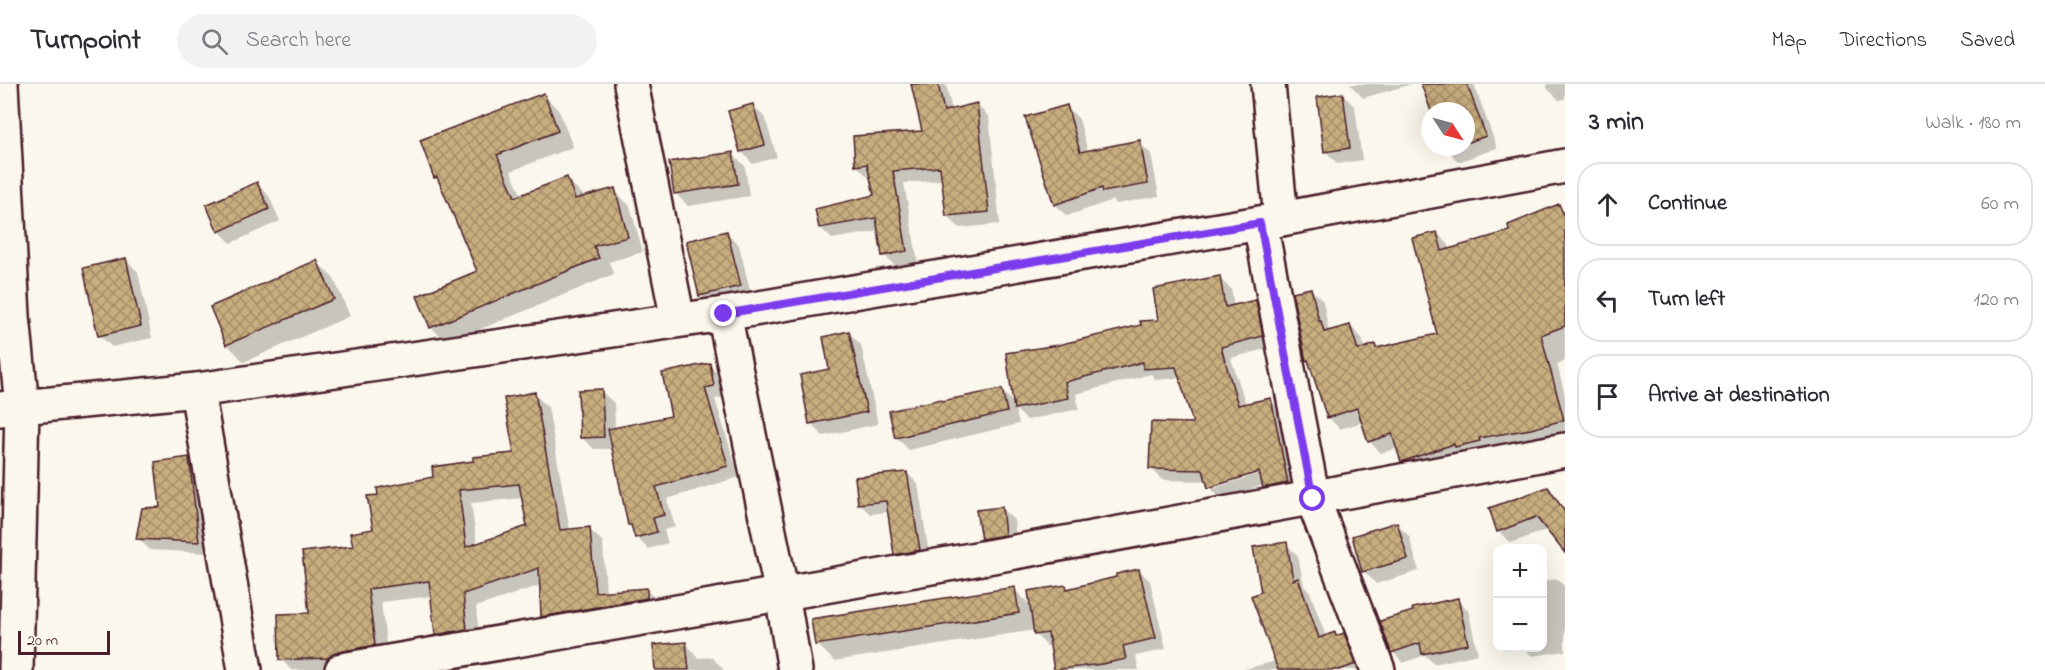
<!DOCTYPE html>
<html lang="en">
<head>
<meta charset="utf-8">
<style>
	body { margin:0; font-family:"Indie Flower",sans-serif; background:#f2f2f3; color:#2b2b33 }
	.controls { position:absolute; right:18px; bottom:18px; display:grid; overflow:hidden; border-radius:12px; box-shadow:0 6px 24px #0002 }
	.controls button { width:54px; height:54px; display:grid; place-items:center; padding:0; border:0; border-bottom:2px solid #e1e1e2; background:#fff; color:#2b2b33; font:30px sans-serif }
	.compass { position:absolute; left:1421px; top:18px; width:54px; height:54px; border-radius:50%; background:#fff; box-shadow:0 6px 24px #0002; rotate:126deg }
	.scale { position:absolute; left:18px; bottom:15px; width:92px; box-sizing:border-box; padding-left:6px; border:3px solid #4a1f2b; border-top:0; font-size:16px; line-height:21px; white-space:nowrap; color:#4a1f2b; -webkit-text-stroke:4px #fbf7ec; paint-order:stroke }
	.stop { position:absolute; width:18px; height:18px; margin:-14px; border:4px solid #7c3aed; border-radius:50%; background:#fff }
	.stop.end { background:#7c3aed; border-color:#fff; box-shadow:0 2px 6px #0008 }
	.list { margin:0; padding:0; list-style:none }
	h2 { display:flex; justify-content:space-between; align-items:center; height:78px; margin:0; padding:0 24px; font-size:26px }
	h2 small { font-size:20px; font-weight:400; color:#7c7c81 }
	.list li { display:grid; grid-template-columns:39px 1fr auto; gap:18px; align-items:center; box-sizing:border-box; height:84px; margin:0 12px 12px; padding:0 12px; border:2px solid #e1e1e2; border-radius:24px }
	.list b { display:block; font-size:22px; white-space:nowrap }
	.list em { font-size:20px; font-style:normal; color:#7c7c81 }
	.icon { flex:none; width:33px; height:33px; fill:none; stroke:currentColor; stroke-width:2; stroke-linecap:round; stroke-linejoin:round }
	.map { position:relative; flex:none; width:1565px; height:586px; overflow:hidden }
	header { display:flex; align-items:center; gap:36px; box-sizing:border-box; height:84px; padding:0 30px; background:#fff; border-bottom:2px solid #e1e1e2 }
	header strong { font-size:28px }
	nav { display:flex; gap:33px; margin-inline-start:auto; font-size:21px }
	.search { width:420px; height:54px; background:#f2f2f3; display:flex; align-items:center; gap:15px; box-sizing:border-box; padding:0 21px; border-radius:33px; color:#7c7c81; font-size:22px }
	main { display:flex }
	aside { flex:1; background:#fff }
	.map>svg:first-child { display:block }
	.shadow { fill:#0003; fill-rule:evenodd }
	.building { fill:url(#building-cross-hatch); stroke:#4a1f2b; stroke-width:1.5; fill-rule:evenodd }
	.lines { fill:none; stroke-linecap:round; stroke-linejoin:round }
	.minor-casing { stroke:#4a1f2b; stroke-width:38 }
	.minor { stroke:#fbf7ec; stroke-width:33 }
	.route { stroke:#7c3aed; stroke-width:8 }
</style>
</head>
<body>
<header>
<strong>Turnpoint</strong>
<div class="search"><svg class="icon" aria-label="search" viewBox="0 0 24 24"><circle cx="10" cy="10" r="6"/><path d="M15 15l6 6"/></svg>Search here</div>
<nav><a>Map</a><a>Directions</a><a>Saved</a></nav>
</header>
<main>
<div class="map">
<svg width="1565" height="586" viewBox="0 0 1565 586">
	<defs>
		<pattern id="building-cross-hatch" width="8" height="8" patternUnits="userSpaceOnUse" patternTransform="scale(1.5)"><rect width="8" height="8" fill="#c8ae7f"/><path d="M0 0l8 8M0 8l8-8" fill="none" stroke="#a48d68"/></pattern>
	</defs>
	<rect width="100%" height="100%" fill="#fbf7ec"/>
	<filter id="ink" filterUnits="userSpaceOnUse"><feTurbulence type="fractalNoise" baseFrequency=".0167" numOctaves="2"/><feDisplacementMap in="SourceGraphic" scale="12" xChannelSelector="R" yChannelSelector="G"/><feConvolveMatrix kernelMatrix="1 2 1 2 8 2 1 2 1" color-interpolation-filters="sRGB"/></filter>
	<g filter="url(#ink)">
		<!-- shadow -->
		<g class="shadow">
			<polygon points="912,0 946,0 952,27 977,21 989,33 1000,140 960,144 947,132 943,96 904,99 918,179 896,183 884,171 880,147 832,155 820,143 875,112 872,93 869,94 856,81 924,48"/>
			<polygon points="1350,0 1412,0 1363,14"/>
			<polygon points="1423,0 1474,0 1497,64 1458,78 1445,63 1466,63 1466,27 1432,27"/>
			<polygon points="1547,0 1565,0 1565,15 1559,16 1547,4"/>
			<polygon points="544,11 559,27 573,63 511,87 522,112 567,95 582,110 584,114 614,106 630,122 643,168 609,178 614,190 447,259 431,243 479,188 441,99 435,93"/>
			<polygon points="1343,11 1355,23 1362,76 1338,80 1325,67"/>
			<polygon points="753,21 765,34 777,73 753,80 741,67"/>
			<polygon points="1067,23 1079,35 1088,68 1139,58 1151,70 1159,112 1116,120 1113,116 1067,132 1055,120"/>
			<polygon points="733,70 745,82 749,112 688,122 675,109"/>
			<polygon points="257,99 269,112 280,137 231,159 219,147"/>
			<polygon points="1559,122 1565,128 1565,277 1557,280 1565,311 1565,350 1414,389 1402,377 1398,364 1381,369 1369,357 1363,338 1340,345 1328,333 1311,280 1307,276 1311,205 1323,217 1329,248 1350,242 1362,254 1365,265 1375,261 1378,265 1438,251 1437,149 1449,161 1450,166 1511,148"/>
			<polygon points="727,149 739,161 752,214 713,224 701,211"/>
			<polygon points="126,176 138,188 152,254 112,263 99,251"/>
			<polygon points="317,178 334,195 350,232 244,278 227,260"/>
			<path d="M1219 194 1231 205 1234 223 1255 217 1267 229 1273 263 1231 274 1246 321 1270 316 1282 327 1299 410 1276 415 1264 401 1221 415 1210 403 1208 397 1162 396 1151 384 1195 340 1181 294 1156 296 1151 290 1076 310 1079 325 1027 336 1015 325 1019 340 909 366 897 354 891 328 1002 307 1014 319 1058 263 1160 237ZM1266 384 1267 387 1215 404V401Z"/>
			<polygon points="849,249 861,261 878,340 823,352 811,339 831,286"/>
			<polygon points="709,281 721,292 725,313 715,315 739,393 667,415 675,443 664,446 668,459 648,465 636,453 634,444 630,441 614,365 594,365 581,353 601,307 614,319 615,345 672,333"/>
			<path d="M534 310 548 323 570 447 589 445 603 458 606 509 646 506 660 519 556 546 542 532 541 501 476 523 480 559 450 564 437 550 432 512 381 518 388 575 344 586H291L281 575 354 464 374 446 380 412 515 370ZM523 414 528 443 477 461 471 419Z"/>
			<polygon points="188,374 200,387 210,469 150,466 138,454 161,424"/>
			<polygon points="907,389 918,400 930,477 906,481 895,470 889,428 870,430 859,419"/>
			<polygon points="1544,406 1560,441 1511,459 1498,447"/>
			<polygon points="1001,424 1014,436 1017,463 994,467 982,454"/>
			<polygon points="1397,440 1409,452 1419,487 1376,500 1364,487"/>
			<polygon points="1286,460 1298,472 1304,502 1310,508 1326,553 1334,550 1337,553 1343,551 1356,563 1365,586 1241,586 1276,577 1262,509"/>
			<polygon points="1139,486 1150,497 1166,565 1136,572 1139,586 1053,586 1049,562 1047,562 1036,551 1035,546 834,577 817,560 1014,505 1031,522 1066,502 1069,506 1118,494"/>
			<polygon points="1557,495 1565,503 1565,567 1532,572 1524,564 1542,564 1542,497"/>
			<polygon points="1458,516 1468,526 1478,570 1434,580 1425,571 1403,579 1393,568"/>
			<polygon points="686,559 698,574 712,573 724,586 657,586"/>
		</g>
		<!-- building -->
		<g class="building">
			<polygon points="911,0 938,0 944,27 977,19 989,128 946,132 940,83 893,87 907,167 882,172 876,134 819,144 815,125 874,111 867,80 855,82 853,52 922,47"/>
			<polygon points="1421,0 1467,0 1486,52 1466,59 1466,27 1431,27"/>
			<polygon points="544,9 558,47 497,71 515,113 567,93 575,115 615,104 628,153 594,162 599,174 430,244 417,212 477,187 437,93 434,94 420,56"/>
			<polygon points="1343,9 1350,64 1324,68 1317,13"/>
			<polygon points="753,20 765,61 740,68 728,27"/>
			<polygon points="1067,21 1080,68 1140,56 1148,100 1103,108 1102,104 1054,121 1025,33"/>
			<polygon points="733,68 738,100 674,110 669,78"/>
			<polygon points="257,98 269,125 218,148 206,121"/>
			<polygon points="1559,120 1565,134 1565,242 1541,251 1564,336 1531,345 1479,354 1480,357 1455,363 1454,360 1401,378 1392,350 1368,358 1357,324 1327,334 1308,276 1306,277 1292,208 1311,204 1319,237 1321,237 1324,248 1350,241 1358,266 1375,260 1376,264 1437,250 1412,154 1437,148 1442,167 1509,147 1508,141"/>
			<polygon points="727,147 741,202 699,212 686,157"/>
			<polygon points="126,174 141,242 98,252 83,184"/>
			<polygon points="317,176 334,215 226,261 210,223"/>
			<polygon points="1220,192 1225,223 1256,216 1263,252 1221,263 1238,321 1271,314 1288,399 1263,404 1259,388 1208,404 1203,386 1149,385 1151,338 1193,339 1176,283 1143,285 1143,278 1065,298 1068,314 1014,325 1006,269 1058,261 1141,241 1140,237 1158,236 1153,205"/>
			<polygon points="849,247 867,328 809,340 800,291 829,285 823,253"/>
			<polygon points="710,279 714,302 705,304 728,382 656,403 664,431 653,434 657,448 635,454 631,441 628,441 608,345 671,332 662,289"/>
			<polygon points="602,305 604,353 580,354 578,306"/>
			<polygon points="1002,305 1007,328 895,354 889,327 941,315 942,317"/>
			<path d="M535 308 560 446 590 443 595 508 647 504V514L541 533 539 484 463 510 467 545 435 551 429 497 368 505 375 561 339 568 328 574 279 576 278 530 309 529 302 468 353 462 350 449 373 445 367 412 378 411 377 404 433 393 432 383 473 377V373L514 369 504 314ZM519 400 527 442 466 463 459 406Z"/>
			<polygon points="189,373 199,458 136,455 142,424 160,423 155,378"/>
			<polygon points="907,388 920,466 894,471 886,417 858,420 855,393"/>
			<polygon points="1548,403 1565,428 1565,469 1536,433 1497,448 1489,424"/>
			<polygon points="1002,423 1005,451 981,455 976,426"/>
			<polygon points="1397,438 1408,475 1362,488 1352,452"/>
			<polygon points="1287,458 1293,496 1298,494 1319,554 1335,548 1336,552 1344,549 1356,580 1339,586 1278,586 1251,512 1261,508 1253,463"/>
			<polygon points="1139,485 1156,554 1123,562 1126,575 1102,580 1054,586 1048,549 1034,551 1028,507 1066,501 1067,505 1116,493 1116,490"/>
			<polygon points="1015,503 1019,529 815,561 811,535"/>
			<polygon points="1458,514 1468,560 1422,570 1420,559 1391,569 1380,537 1413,527 1412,524"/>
			<polygon points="686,558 689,586 655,586 653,561"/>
		</g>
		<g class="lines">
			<defs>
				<g id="minor">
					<polyline points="1,0 13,232 22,323 16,586"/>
					<polyline points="631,0 678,236"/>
					<polyline points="1268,0 1281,135"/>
					<polyline points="1260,139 1313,415 1378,586"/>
					<polyline points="724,230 782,510 795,586"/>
					<polyline points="197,306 245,586"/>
					<polyline points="0,325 197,306 724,230 1260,139 1565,82"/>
					<path d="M342 586C751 516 1158 444 1565 366"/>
				</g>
			</defs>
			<!-- minor casing -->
			<use href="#minor" class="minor-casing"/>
			<!-- minor -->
			<use href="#minor" class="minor"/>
		</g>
	</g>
	<g class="lines" filter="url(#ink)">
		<!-- route -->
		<polyline class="route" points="724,230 1260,139 1313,415"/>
	</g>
</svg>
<div class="controls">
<button>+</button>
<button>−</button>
</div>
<svg class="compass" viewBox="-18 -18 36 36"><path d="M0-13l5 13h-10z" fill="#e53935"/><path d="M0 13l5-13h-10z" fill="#7c7c81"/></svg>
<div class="scale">20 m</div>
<div class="stop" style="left:1313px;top:415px"></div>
<div class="stop end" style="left:724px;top:230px"></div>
</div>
<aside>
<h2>3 min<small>Walk · 180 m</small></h2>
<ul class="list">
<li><svg class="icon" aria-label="ahead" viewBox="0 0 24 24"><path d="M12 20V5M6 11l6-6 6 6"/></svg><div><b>Continue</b></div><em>60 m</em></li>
<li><svg class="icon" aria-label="left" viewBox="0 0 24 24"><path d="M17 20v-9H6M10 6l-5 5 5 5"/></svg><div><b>Turn left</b></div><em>120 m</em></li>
<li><svg class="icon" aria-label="arrive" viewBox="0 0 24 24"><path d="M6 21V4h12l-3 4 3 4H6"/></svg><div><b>Arrive at destination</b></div></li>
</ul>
</aside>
</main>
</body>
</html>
